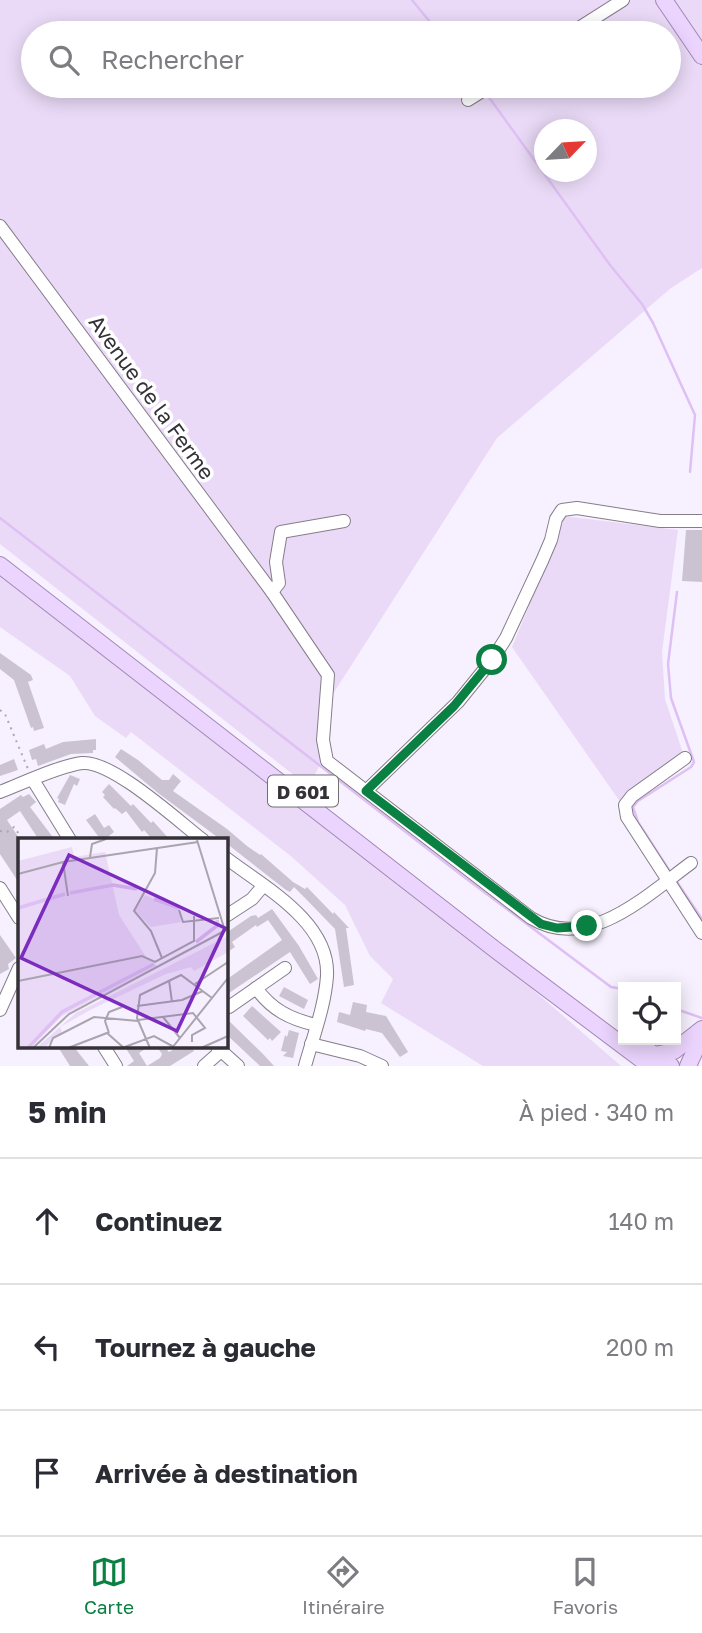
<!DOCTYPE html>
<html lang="fr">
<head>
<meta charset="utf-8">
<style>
	body { margin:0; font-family:"Golos Text",sans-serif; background:#f7f7f7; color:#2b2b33 }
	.controls { position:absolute; right:21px; bottom:21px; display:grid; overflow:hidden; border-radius:0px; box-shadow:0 4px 18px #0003 }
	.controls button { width:63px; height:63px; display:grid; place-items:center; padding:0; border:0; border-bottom:2px solid #e1e1e2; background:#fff; color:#2b2b33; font:35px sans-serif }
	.compass { position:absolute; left:534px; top:119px; width:63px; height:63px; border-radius:50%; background:#fff; box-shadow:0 4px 18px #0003; rotate:65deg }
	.stop { position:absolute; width:21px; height:21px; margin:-16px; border:5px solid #0b8043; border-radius:50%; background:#fff }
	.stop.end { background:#0b8043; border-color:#fff; box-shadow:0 2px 7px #0008 }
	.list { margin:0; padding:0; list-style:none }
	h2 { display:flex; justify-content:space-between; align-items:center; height:91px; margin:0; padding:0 28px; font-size:30px }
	h2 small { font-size:23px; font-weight:400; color:#7c7c81 }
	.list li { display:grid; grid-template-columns:46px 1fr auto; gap:21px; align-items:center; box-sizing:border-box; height:126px; padding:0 28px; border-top:2px solid #e1e1e2 }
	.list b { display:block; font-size:26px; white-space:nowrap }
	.list em { font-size:23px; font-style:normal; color:#7c7c81 }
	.icon { flex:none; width:38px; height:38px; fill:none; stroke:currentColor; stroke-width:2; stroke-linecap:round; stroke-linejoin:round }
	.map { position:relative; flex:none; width:702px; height:1066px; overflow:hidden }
	.search { position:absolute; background:#fff; box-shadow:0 4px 18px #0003; left:21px; right:21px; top:21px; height:77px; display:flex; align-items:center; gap:18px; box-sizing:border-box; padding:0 24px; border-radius:38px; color:#7c7c81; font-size:26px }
	.sheet { height:469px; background:#fff }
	nav { display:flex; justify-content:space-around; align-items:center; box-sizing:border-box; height:98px; border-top:2px solid #e1e1e2; background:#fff; font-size:19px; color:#7c7c81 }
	nav a { display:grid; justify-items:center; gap:4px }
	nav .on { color:#0b8043 }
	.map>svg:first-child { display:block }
	.green { fill:#eadaf7; fill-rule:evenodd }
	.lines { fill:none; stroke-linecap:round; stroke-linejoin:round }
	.stream { stroke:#dec0f4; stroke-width:2.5 }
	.building { fill:#cbc3d1 }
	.minor-casing { stroke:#857e8a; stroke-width:14 }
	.major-casing { stroke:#a288b6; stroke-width:18 }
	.path { stroke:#ada7b2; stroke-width:2; stroke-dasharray:2 5; stroke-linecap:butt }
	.minor { stroke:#fff; stroke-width:12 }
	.major { stroke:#ebd4fd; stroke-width:16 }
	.route { stroke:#0b8043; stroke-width:9 }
	.labels { text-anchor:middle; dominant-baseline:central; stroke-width:7; stroke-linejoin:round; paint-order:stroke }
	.shield { fill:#fff; stroke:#716f73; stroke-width:2 }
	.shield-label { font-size:19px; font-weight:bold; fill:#343137 }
	.street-label { font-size:21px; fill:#343137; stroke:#fff }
	.inset-river { fill:none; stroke:#dec0f4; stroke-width:3.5 }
	.inset-road { fill:none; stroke:#a9a4ae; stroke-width:2 }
	.view { fill:#7b2cbf; fill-opacity:0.15; stroke:#7b2cbf; stroke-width:3.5 }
	.inset-edge { fill:none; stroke:#343137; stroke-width:3.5 }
</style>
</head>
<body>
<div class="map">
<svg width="702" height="1066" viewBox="0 0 702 1066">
	<rect width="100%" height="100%" fill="#f7f0fe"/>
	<!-- green -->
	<g class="green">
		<path d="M0 0H702V268L671 288 497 438 331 697 327 750 309 787 0 544ZM33 33H669V86H33ZM544 130H586V172H544Z"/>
		<polygon points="563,516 678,530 662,652 665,699 685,759 621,803 512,647 546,565"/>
		<polygon points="0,576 530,987 621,1066 483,1066 381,1003 393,979 370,956 345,905 292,857 131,732 126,738 95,716 70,676 0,627"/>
	</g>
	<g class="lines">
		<!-- stream -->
		<g class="stream">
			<polyline points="412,0 439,33"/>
			<polyline points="488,96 610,265 642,304 653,323 695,415 690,472"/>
			<polyline points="0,518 460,874 611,987 623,989"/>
			<polyline points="669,870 638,822 633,807 638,801 691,767 694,762 671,698 668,664 677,592"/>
			<polyline points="677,882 702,919"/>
			<polyline points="676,1009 702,1018"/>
		</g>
	</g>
	<!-- building -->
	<g class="building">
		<polygon points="686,530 702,530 702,582 682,581"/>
		<polygon points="0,653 31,675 33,680 28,682 44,728 34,731 33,727 31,728 14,680 0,669"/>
		<polygon points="96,739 96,750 93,750 93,753 71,754 38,766 36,759 32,760 29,750 44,744 46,749 63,742"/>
		<polygon points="121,749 138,760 162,780 169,780 173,774 181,781 173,791 227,829 247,846 260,855 261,854 293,882 305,889 307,887 333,914 334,912 349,928 346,928 354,985 344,987 335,929 304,897 294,887 290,892 286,890 226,843 226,840 220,839 158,793 115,757"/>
		<polygon points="14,759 18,770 0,776 0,765"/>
		<polygon points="70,775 80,779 77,786 74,784 65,805 58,802 59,799 57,798"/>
		<polygon points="109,784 131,806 133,804 151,823 153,821 170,840 153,840 144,830 142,832 126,811 122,814 115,808 114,809 103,797 105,795 102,792"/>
		<polygon points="29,794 36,802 30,807 55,840 39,840 20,811 7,820 19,838 19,883 0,854 0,809 21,795 23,797"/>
		<polygon points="95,814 104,828 109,825 114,832 109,836 111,840 101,840 86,820"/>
		<polygon points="272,909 299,946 318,979 310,984 290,952 226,995 226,980 282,940 268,920 257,927 256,925 232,942 235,947 226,953 226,933 251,916 256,915 258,918"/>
		<polygon points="0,935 16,958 8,964 9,969 0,974"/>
		<polygon points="284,987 308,1000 304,1009 279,996"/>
		<polygon points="353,1002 367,1005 366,1012 386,1016 408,1052 400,1057 382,1033 366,1029 365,1031 337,1022 339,1012 350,1015"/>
		<polygon points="252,1006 281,1032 272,1041 270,1038 268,1040 243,1016"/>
		<polygon points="226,1018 263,1054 274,1066 260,1066 226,1034"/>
		<polygon points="289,1030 299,1033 293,1058 283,1056 287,1052 281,1051 285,1035 287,1037"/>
		<polygon points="58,1047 74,1047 89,1066 70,1066"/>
		<polygon points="125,1047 148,1047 139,1053 147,1066 160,1058 162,1054 157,1047 165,1047 169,1052 178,1047 191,1047 194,1051 170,1066 127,1066 134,1061"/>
	</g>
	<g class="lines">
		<defs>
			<g id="minor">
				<polyline points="571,33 623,0"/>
				<polyline points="468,100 490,86"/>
				<path d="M0 226 272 592 328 675 323 740 327 761 531 918C588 953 647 895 691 863"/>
				<polyline points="272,592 279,583 276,562 281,532 344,521"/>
				<polyline points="685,758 632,796 625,805 627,817 702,933"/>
				<polyline points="33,780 70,840"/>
				<polyline points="366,791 458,702 492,660 506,638 542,561 551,540 556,519 562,510 577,508 660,521 702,521"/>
				<path d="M0 792C23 783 59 766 82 763 112 760 178 821 203 840"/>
				<path d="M226 858C264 887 330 922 327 976 325 1006 313 1037 305 1066"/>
				<polyline points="0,888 19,918"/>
				<polyline points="226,916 252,899 263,886"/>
				<path d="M256 988C272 1010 290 1019 316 1025"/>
				<polyline points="229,1007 285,968"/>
				<polyline points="0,1010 19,968"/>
				<polyline points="311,1044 360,1056 382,1066"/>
				<polyline points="104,1047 116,1066"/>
				<polyline points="217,1047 238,1066"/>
				<polyline points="204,1066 221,1051"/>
			</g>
			<g id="major">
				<polyline points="664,0 702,56"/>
				<polyline points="0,565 497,951 650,1066"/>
				<polyline points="632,1040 671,1066"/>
				<polyline points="655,1055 674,1051 702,1029"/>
				<polyline points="688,1066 702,1035"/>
			</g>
		</defs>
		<!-- minor casing -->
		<use href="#minor" class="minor-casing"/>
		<!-- major casing -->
		<use href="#major" class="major-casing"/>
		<!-- path -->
		<g class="path">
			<polyline points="0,710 5,714 28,769"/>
			<polyline points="0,831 7,832 14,827 23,840"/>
		</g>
		<!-- minor -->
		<use href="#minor" class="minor"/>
		<!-- major -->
		<use href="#major" class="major"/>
	</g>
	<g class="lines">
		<!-- route -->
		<polyline class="route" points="492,660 454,706 366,791 541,924 557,928 587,926"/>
	</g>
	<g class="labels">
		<!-- shield labels -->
		<rect class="shield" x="268" y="775.5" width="70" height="31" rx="5"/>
		<g class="shield-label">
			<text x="303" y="791">D 601</text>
		</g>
		<!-- street labels -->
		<g class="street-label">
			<text transform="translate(152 397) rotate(54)">Avenue de la Ferme</text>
		</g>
	</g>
	<!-- overview -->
	<g transform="translate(18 838)">
		<rect width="210" height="210" fill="#f7f0fe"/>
		<path d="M54 9 56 19 87 14 101 77 128 119 139 128 44 178 12 210H0V23ZM127 57 161 72 163 84 133 89 117 73ZM210 98V114L176 133 173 129 148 136 74 171 42 189 44 194 26 210H18L58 175Z" fill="#eadaf7"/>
		<path class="inset-river" d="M52 55 95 47 119 51M136 61 161 70M0 70 47 56M178 104 200 87 199 82M10 210 44 174 136 126"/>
		<path class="inset-road" d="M179 2 207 93M139 10 137 35 116 73 133 93 144 120M72 19 74 6 88 1M45 24 50 58M0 36 45 24 180 4M161 72 165 84 201 80M151 142 154 164M0 143 124 118 137 124 176 103V78M177 146 210 124M119 168 164 162 185 153M145 179 162 200M120 182 175 175 187 190 174 197V204M91 195 87 183 91 174 104 169M15 210 51 176 210 91M31 210 35 200 76 179 120 183M50 210 89 195 106 210M104 210 136 198 156 209M132 210 119 180 122 157 163 137 194 160M154 210 210 140M183 210 210 198"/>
		<path class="view" d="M51 17 207 90 159 193 3 120Z"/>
		<rect width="210" height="210" class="inset-edge"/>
	</g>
</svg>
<div class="controls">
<button><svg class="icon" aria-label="locate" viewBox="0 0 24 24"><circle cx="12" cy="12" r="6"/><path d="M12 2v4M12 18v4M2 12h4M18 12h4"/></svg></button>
</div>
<svg class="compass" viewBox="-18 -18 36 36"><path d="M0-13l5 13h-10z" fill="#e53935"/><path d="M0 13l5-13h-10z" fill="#7c7c81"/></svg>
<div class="stop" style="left:492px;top:660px"></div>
<div class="stop end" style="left:587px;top:926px"></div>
<div class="search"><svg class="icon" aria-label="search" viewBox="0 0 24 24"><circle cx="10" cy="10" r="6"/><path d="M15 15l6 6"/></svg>Rechercher</div>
</div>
<section class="sheet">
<h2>5 min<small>À pied · 340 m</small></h2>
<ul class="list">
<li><svg class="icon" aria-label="ahead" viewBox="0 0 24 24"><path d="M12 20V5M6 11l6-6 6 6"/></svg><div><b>Continuez</b></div><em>140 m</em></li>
<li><svg class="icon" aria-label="left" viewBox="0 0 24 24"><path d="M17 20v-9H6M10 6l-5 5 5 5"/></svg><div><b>Tournez à gauche</b></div><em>200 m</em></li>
<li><svg class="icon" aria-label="arrive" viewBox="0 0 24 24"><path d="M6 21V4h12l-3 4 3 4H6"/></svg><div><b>Arrivée à destination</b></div></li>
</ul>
</section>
<nav>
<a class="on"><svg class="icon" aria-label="map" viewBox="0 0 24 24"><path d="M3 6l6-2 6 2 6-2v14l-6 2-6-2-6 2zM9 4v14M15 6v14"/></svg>Carte</a>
<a><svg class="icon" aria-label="directions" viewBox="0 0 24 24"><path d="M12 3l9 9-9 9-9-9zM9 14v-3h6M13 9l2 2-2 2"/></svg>Itinéraire</a>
<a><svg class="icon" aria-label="saved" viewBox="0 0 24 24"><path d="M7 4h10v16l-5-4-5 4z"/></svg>Favoris</a>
</nav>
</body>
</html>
